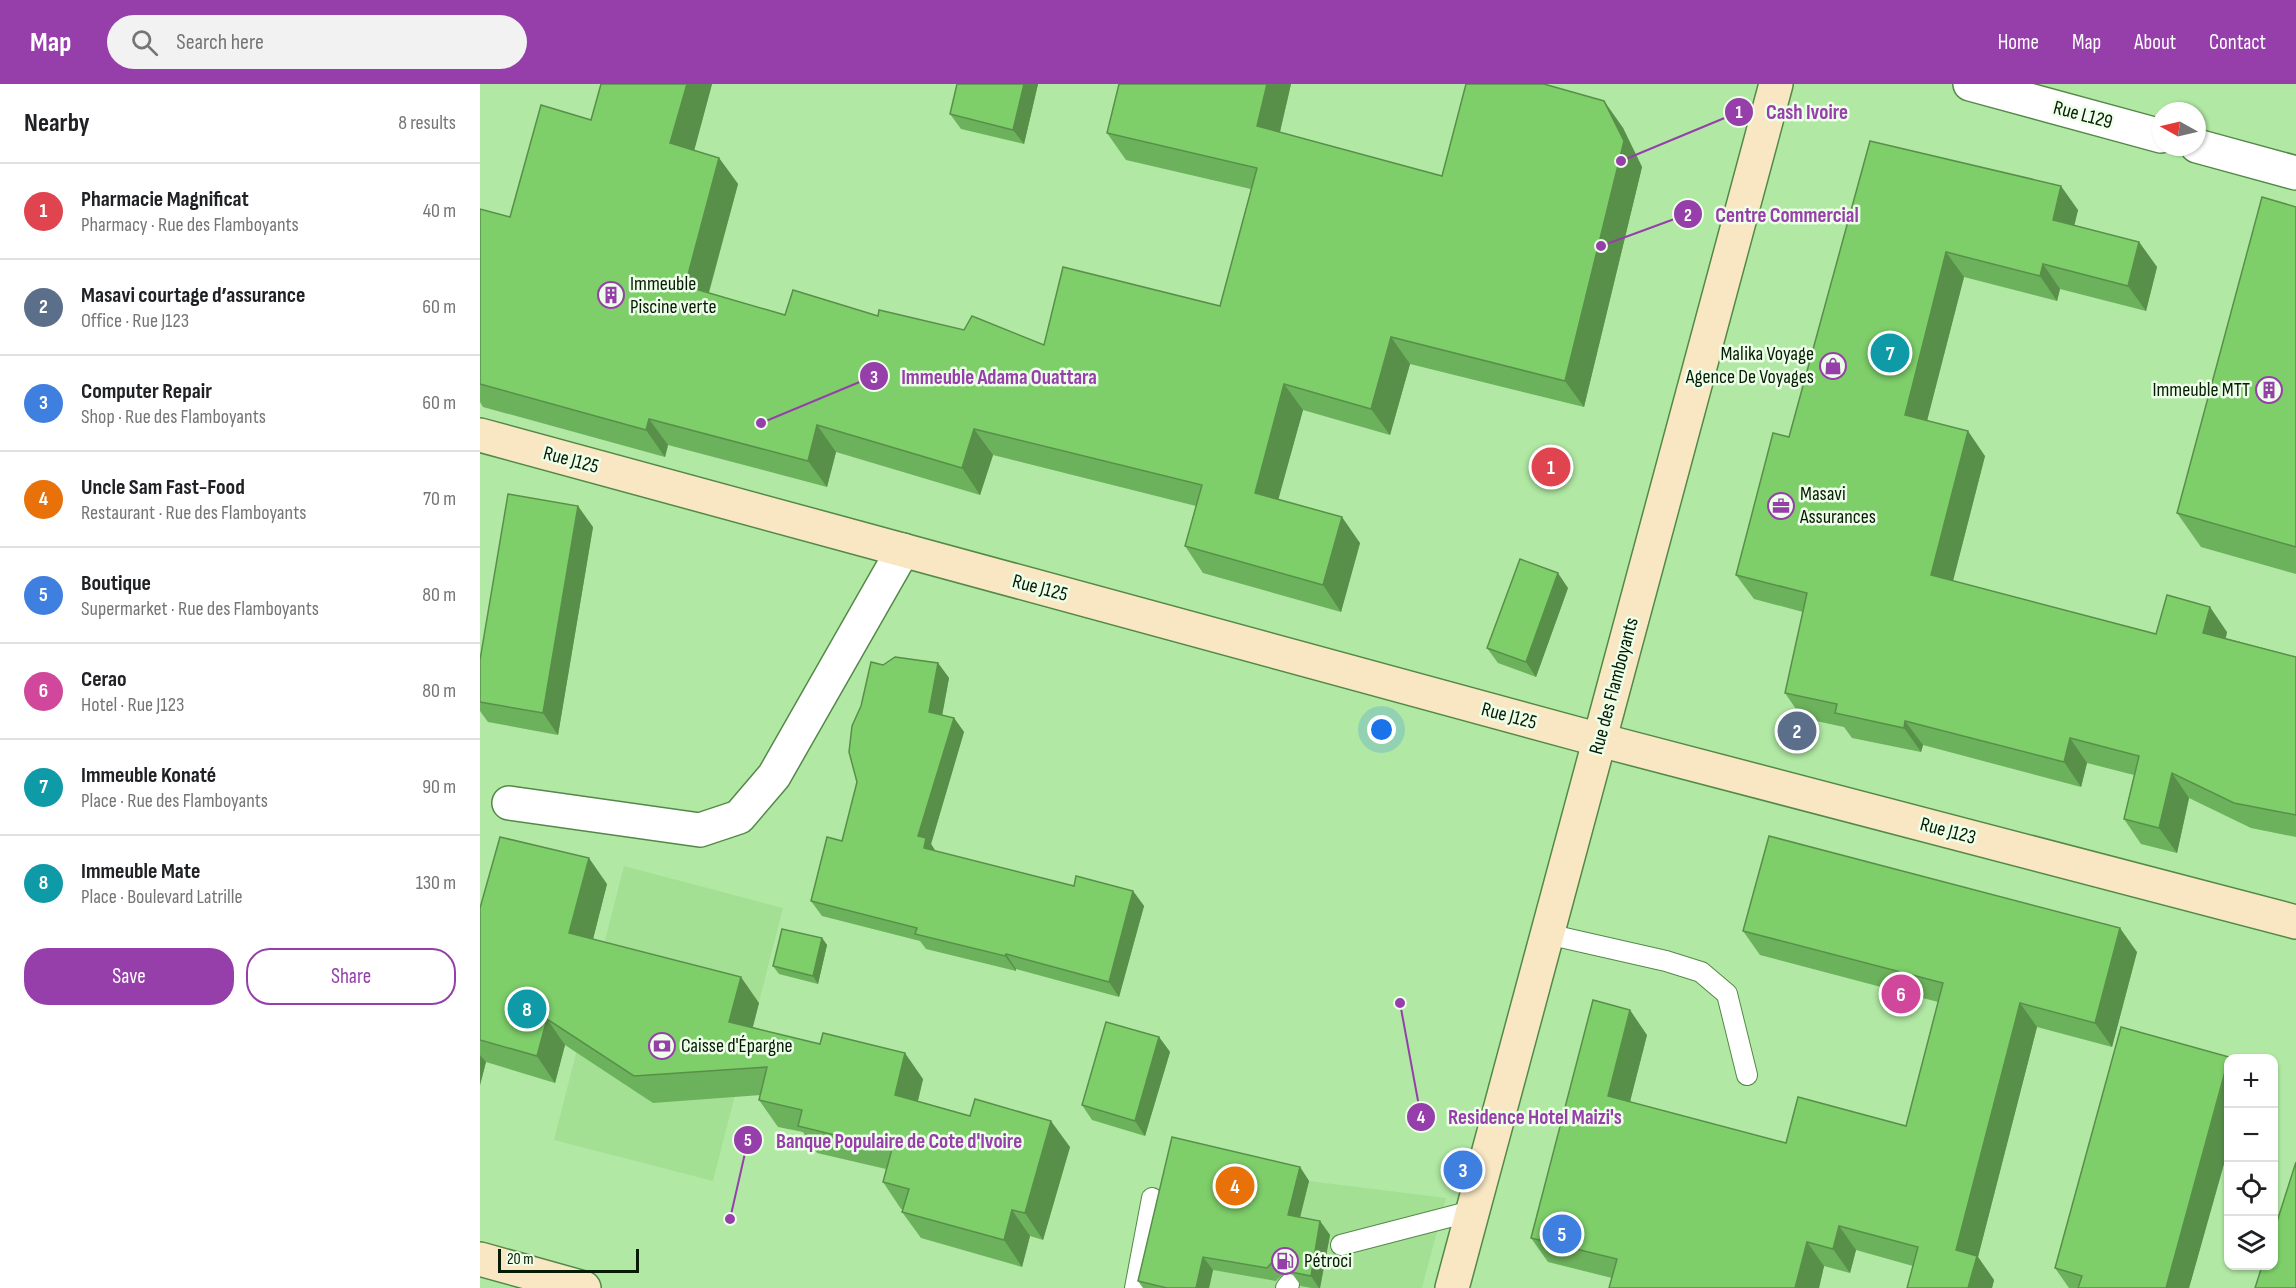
<!DOCTYPE html>
<html lang="en">
<head>
<meta charset="utf-8">
<style>
	body { margin:0; font-family:"Sofia Sans Condensed",sans-serif; background:#f2f2f2; color:#202124 }
	.controls { position:absolute; right:18px; bottom:18px; display:grid; overflow:hidden; border-radius:12px; box-shadow:0 2px 4px #0004 }
	.controls button { width:54px; height:54px; display:grid; place-items:center; padding:0; border:0; border-bottom:2px solid #e0e0e0; background:#fff; color:#202124; font:30px sans-serif }
	.compass { position:absolute; left:1672px; top:18px; width:54px; height:54px; border-radius:50%; background:#fff; box-shadow:0 2px 4px #0004; rotate:278deg }
	.scale { position:absolute; left:18px; bottom:15px; width:141px; box-sizing:border-box; padding-left:6px; border:3px solid #061b03; border-top:0; font-size:16px; line-height:21px; white-space:nowrap; color:#061b03; -webkit-text-stroke:4px #edfee9; paint-order:stroke }
	.you { position:absolute; left:902px; top:646px; width:21px; height:21px; margin:-15px; border:4px solid #fff; border-radius:50%; background:#1a73e8; box-shadow:0 0 0 9px #1a73e833 }
	.badge { display:grid; place-items:center; width:39px; height:39px; border-radius:50%; background:#963eaa; color:#fff; font-size:20px; font-weight:700 }
	.pin { position:absolute; translate:-50% -50%; border:3px solid #fff; box-shadow:0 2px 6px #0006 }
	.list { margin:0; padding:0; list-style:none }
	h2 { display:flex; justify-content:space-between; align-items:center; height:78px; margin:0; padding:0 24px; font-size:26px }
	h2 small { font-size:20px; font-weight:400; color:#757577 }
	.list li { display:grid; grid-template-columns:39px 1fr auto; gap:18px; align-items:center; box-sizing:border-box; height:96px; padding:0 24px; border-top:2px solid #e0e0e0 }
	.list b { display:block; font-size:22px; white-space:nowrap }
	.list p { margin:0; font-size:20px; white-space:nowrap; color:#757577 }
	.list em { font-size:20px; font-style:normal; color:#757577 }
	.actions { display:flex; gap:12px; padding:18px 24px }
	.actions a { flex:1; padding:14px 0; border:2px solid #963eaa; border-radius:24px; text-align:center; font-size:21px; color:#963eaa }
	.actions .main { background:#963eaa; color:#fff }
	.icon { flex:none; width:33px; height:33px; fill:none; stroke:currentColor; stroke-width:2; stroke-linecap:round; stroke-linejoin:round }
	.map { position:relative; flex:none; width:1816px; height:1204px; overflow:hidden }
	header { display:flex; align-items:center; gap:36px; box-sizing:border-box; height:84px; padding:0 30px; background:#963eaa; color:#fff }
	header strong { font-size:28px }
	nav { display:flex; gap:33px; margin-inline-start:auto; font-size:21px }
	.search { width:420px; height:54px; background:#f2f2f2; display:flex; align-items:center; gap:15px; box-sizing:border-box; padding:0 21px; border-radius:33px; color:#757577; font-size:22px }
	main { display:flex }
	aside { flex:1; background:#fff }
	.map>svg:first-child { display:block }
	.built { fill:#a3e094 }
	.lines { fill:none; stroke-linecap:round; stroke-linejoin:round }
	.lane-casing { stroke:#548848; stroke-width:22 }
	.street-casing { stroke:#548848; stroke-width:36 }
	.secondary-casing { stroke:#548848; stroke-width:36 }
	.lane { stroke:#fff; stroke-width:20 }
	.street { stroke:#fff; stroke-width:33 }
	.secondary { stroke:#f9e7c3; stroke-width:33 }
	.wall { fill:#6cb15b }
	.shaded-wall { fill:#58904a }
	.building { fill:#7ece6a; stroke:#58904a; stroke-width:1.5 }
	.labels { text-anchor:middle; dominant-baseline:central; stroke-width:5; stroke-linejoin:round; paint-order:stroke }
	.street-label { font-size:20px; fill:#061b03; stroke:#edfee9 }
	.poi-label { font-size:20px; fill:#061b03; stroke:#edfee9; text-anchor:start }
	.leader { fill:none; stroke:#963eaa; stroke-width:2 }
	.callout-dot { fill:#963eaa; stroke:#edfee9; stroke-width:2 }
	.mark-label { font-size:18px; text-anchor:middle; font-weight:bold; fill:#fff }
	.callout-label { font-size:21px; text-anchor:middle; font-weight:bold; fill:#963eaa; stroke:#edfee9; stroke-width:5; stroke-linejoin:round; paint-order:stroke }
</style>
</head>
<body>
<header>
<strong>Map</strong>
<div class="search"><svg class="icon" aria-label="search" viewBox="0 0 24 24"><circle cx="10" cy="10" r="6"/><path d="M15 15l6 6"/></svg>Search here</div>
<nav><a>Home</a><a>Map</a><a>About</a><a>Contact</a></nav>
</header>
<main>
<aside>
<h2>Nearby<small>8 results</small></h2>
<ul class="list">
<li><span class="badge" style="background:#e0444e">1</span><div><b>Pharmacie Magnificat</b><p>Pharmacy · Rue des Flamboyants</p></div><em>40 m</em></li>
<li><span class="badge" style="background:#5c6f8a">2</span><div><b>Masavi courtage d’assurance</b><p>Office · Rue J123</p></div><em>60 m</em></li>
<li><span class="badge" style="background:#3f7fe0">3</span><div><b>Computer Repair</b><p>Shop · Rue des Flamboyants</p></div><em>60 m</em></li>
<li><span class="badge" style="background:#e8710a">4</span><div><b>Uncle Sam Fast-Food</b><p>Restaurant · Rue des Flamboyants</p></div><em>70 m</em></li>
<li><span class="badge" style="background:#3f7fe0">5</span><div><b>Boutique</b><p>Supermarket · Rue des Flamboyants</p></div><em>80 m</em></li>
<li><span class="badge" style="background:#d1479c">6</span><div><b>Cerao</b><p>Hotel · Rue J123</p></div><em>80 m</em></li>
<li><span class="badge" style="background:#0f9aa8">7</span><div><b>Immeuble Konaté</b><p>Place · Rue des Flamboyants</p></div><em>90 m</em></li>
<li><span class="badge" style="background:#0f9aa8">8</span><div><b>Immeuble Mate</b><p>Place · Boulevard Latrille</p></div><em>130 m</em></li>
</ul>
<div class="actions"><a class="main">Save</a><a>Share</a></div>
</aside>
<div class="map">
<svg width="1816" height="1204" viewBox="0 0 1816 1204">
	<rect width="100%" height="100%" fill="#b1e9a4"/>
	<!-- built -->
	<g class="built">
		<polygon points="144,782 303,824 233,1097 74,1056"/>
		<polygon points="829,1097 966,1114 942,1204 669,1204 820,1133"/>
	</g>
	<g class="lines">
		<defs>
			<g id="lane">
				<polyline points="1067,850 1186,877 1221,888 1247,910 1267,991"/>
				<polyline points="861,1161 992,1127"/>
				<polyline points="655,1204 672,1114"/>
				<polyline points="806,1204 809,1200"/>
			</g>
			<g id="street">
				<polyline points="1490,0 1681,52"/>
				<polyline points="1717,62 1816,89"/>
				<polyline points="29,719 220,746 259,733 294,692 423,466"/>
			</g>
			<g id="secondary">
				<polyline points="0,351 1120,656 1816,838"/>
				<polyline points="0,1175 104,1204"/>
				<polyline points="972,1204 1296,0"/>
			</g>
		</defs>
		<!-- lane casing -->
		<use href="#lane" class="lane-casing"/>
		<!-- street casing -->
		<use href="#street" class="street-casing"/>
		<!-- secondary casing -->
		<use href="#secondary" class="secondary-casing"/>
		<!-- lane -->
		<use href="#lane" class="lane"/>
		<!-- street -->
		<use href="#street" class="street"/>
		<!-- secondary -->
		<use href="#secondary" class="secondary"/>
	</g>
	<!-- wall -->
	<g class="wall">
		<polygon points="121,0 232,0 214,66 239,74 258,100 229,209 305,231 398,232 564,261 740,222 771,105 646,76 627,49 639,0 811,0 800,48 962,92 1124,17 1143,44 1162,83 1104,323 930,280 910,351 823,326 798,415 880,459 861,528 723,489 705,462 716,422 513,371 500,411 356,368 347,403 188,361 185,373 3,323 0,318 0,125 30,133 111,36"/>
		<polygon points="558,0 544,60 481,45 470,30"/>
		<polygon points="1390,57 1598,126 1594,141 1659,158 1677,183 1666,227 1580,205 1577,217 1484,193 1447,337 1505,372 1473,497 1676,550 1747,548 1746,554 1816,573 1816,753 1771,744 1709,714 1697,769 1661,760 1644,735 1654,691 1607,679 1601,703 1443,661 1441,668 1372,654 1364,643 1322,634 1305,609 1323,528 1274,515 1256,491 1309,353"/>
		<polygon points="1816,123 1816,490 1721,463 1697,429"/>
		<polygon points="113,443 78,651 8,638 0,627 0,576"/>
		<polygon points="1088,504 1056,593 1018,579 1007,564"/>
		<polygon points="458,579 469,594 462,631 474,634 484,648 451,760 455,767 594,802 653,807 664,822 639,913 536,885 536,887 446,865 440,857 342,832 331,817 362,757 377,698 403,581"/>
		<polygon points="127,800 113,855 279,919 273,943 443,995 438,1017 590,1063 563,1156 550,1152 542,1183 441,1154 422,1128 423,1125 421,1125 403,1098 406,1085 337,1069 323,1048 298,1043 279,1016 281,1011 173,1019 85,961 75,999 6,978 0,1001 0,824"/>
		<polygon points="1263,847 1657,868 1632,963 1557,943 1498,1173 1514,1196 1512,1204 1427,1204 1433,1182 1376,1166 1370,1189 1344,1182 1339,1204 1129,1204 1132,1194 1068,1178 1051,1154 1167,951 1150,1018 1306,1059 1426,1042 1458,918 1280,871"/>
		<polygon points="342,854 347,861 338,900 299,890 293,882"/>
		<polygon points="679,953 690,968 665,1052 612,1036 602,1021"/>
		<polygon points="1749,975 1749,1062 1709,1204 1589,1204 1575,1184"/>
		<polygon points="820,1083 829,1097 820,1134 840,1137 850,1151 840,1204 832,1204 821,1202 811,1188 804,1189 796,1197 733,1186 729,1204 663,1204 658,1197"/>
	</g>
	<!-- shaded-wall -->
	<g class="shaded-wall">
		<polygon points="207,0 232,0 209,86 190,59"/>
		<polygon points="544,0 558,0 544,60 533,46"/>
		<polygon points="787,0 811,0 795,69 777,42"/>
		<polygon points="1124,17 1143,44 1162,83 1104,323 1085,297"/>
		<polygon points="239,74 258,100 223,229 205,202"/>
		<polygon points="1581,102 1598,126 1590,160 1573,136"/>
		<polygon points="1659,158 1677,183 1666,227 1648,202"/>
		<polygon points="1466,168 1484,193 1442,356 1425,331"/>
		<polygon points="1563,180 1580,205 1577,217 1560,192"/>
		<polygon points="911,253 930,280 910,351 891,325"/>
		<polygon points="804,300 823,326 793,435 775,409"/>
		<polygon points="169,335 188,361 185,373 166,346"/>
		<polygon points="337,341 356,368 347,403 328,377"/>
		<polygon points="494,345 513,371 500,411 482,384"/>
		<polygon points="1488,347 1505,372 1468,516 1451,491"/>
		<polygon points="98,422 113,443 78,651 63,629"/>
		<polygon points="862,433 880,459 861,528 843,501"/>
		<polygon points="1078,489 1088,504 1056,593 1046,578"/>
		<polygon points="1730,523 1747,548 1740,573 1723,549"/>
		<polygon points="458,579 469,594 460,643 449,628"/>
		<polygon points="474,634 484,648 451,760 457,769 444,764 438,752"/>
		<polygon points="1425,637 1443,661 1441,668 1424,644"/>
		<polygon points="1590,654 1607,679 1601,703 1584,678"/>
		<polygon points="1692,689 1709,714 1697,769 1679,744"/>
		<polygon points="109,774 127,800 108,875 89,849"/>
		<polygon points="653,807 664,822 639,913 629,898"/>
		<polygon points="1640,844 1657,868 1632,963 1615,939"/>
		<polygon points="342,854 347,861 338,900 333,892"/>
		<polygon points="526,870 536,885 536,887 525,872"/>
		<polygon points="261,893 279,919 267,964 249,938"/>
		<polygon points="1540,919 1557,943 1498,1173 1514,1196 1512,1204 1488,1204 1476,1166"/>
		<polygon points="1150,926 1167,951 1145,1037 1128,1012"/>
		<polygon points="67,935 85,961 75,999 57,972"/>
		<polygon points="679,953 690,968 665,1052 655,1037"/>
		<polygon points="425,969 443,995 433,1037 415,1011"/>
		<polygon points="0,971 6,978 0,1001"/>
		<polygon points="1749,976 1749,1062 1709,1204 1686,1204"/>
		<polygon points="571,1037 590,1063 563,1156 545,1129"/>
		<polygon points="820,1083 829,1097 817,1145 808,1131"/>
		<polygon points="532,1126 550,1152 542,1183 524,1156"/>
		<polygon points="840,1137 850,1151 840,1204 839,1204 831,1192"/>
		<polygon points="1359,1142 1376,1166 1370,1189 1353,1165"/>
		<polygon points="1327,1158 1344,1182 1339,1204 1315,1204"/>
		<polygon points="723,1173 733,1186 729,1204 716,1204"/>
	</g>
	<!-- building -->
	<g class="building">
		<polygon points="121,0 207,0 190,59 239,74 205,202 305,231 313,206 398,232 399,226 484,246 492,232 564,261 583,183 740,222 777,84 627,49 639,0 787,0 777,42 962,92 986,0 1064,0 1124,17 1144,57 1085,297 911,253 891,325 804,300 775,409 862,433 843,501 705,462 722,401 494,345 482,384 337,341 328,377 169,335 166,346 0,300 0,125 30,133 61,21 111,36"/>
		<polygon points="477,0 544,0 533,46 470,30"/>
		<polygon points="1390,57 1581,102 1573,136 1659,158 1648,202 1563,180 1560,192 1466,168 1425,331 1488,347 1451,491 1676,550 1687,511 1730,523 1723,549 1816,573 1816,731 1754,719 1692,689 1679,744 1644,735 1659,672 1590,654 1584,678 1425,637 1424,644 1355,629 1357,620 1305,609 1327,509 1256,491 1293,349 1309,353"/>
		<polygon points="1782,113 1816,123 1816,463 1697,429"/>
		<polygon points="28,410 98,422 63,629 0,618 0,576"/>
		<polygon points="1040,475 1078,489 1046,578 1007,564"/>
		<polygon points="415,573 458,579 449,628 474,634 438,752 446,754 444,764 594,802 596,792 653,807 629,898 526,870 525,872 435,850 437,844 331,817 347,753 362,757 377,698 369,668 372,642 381,622 391,578 403,581"/>
		<polygon points="1289,752 1640,844 1615,939 1540,919 1476,1166 1497,1172 1488,1204 1427,1204 1438,1163 1359,1142 1353,1165 1327,1158 1315,1204 1129,1204 1137,1175 1051,1154 1113,916 1150,926 1128,1012 1306,1059 1318,1013 1426,1042 1463,899 1263,847"/>
		<polygon points="20,753 109,774 89,849 261,893 249,938 340,960 343,949 425,969 415,1011 490,1032 495,1015 571,1037 545,1129 532,1126 524,1156 422,1128 429,1105 403,1098 412,1065 318,1042 322,1026 279,1016 287,983 154,992 67,935 57,972 0,956 0,824"/>
		<polygon points="302,845 342,854 333,892 293,882"/>
		<polygon points="626,938 679,953 655,1037 602,1021"/>
		<polygon points="1641,943 1749,973 1686,1204 1598,1204 1602,1192 1575,1184"/>
		<polygon points="692,1053 820,1083 808,1131 840,1137 831,1192 811,1188 810,1181 802,1175 794,1176 787,1184 723,1173 716,1204 687,1204 658,1197"/>
		<polygon points="1816,1078 1816,1204 1775,1204 1782,1182 1794,1182 1794,1147"/>
	</g>
	<!-- icons -->
	<defs>
		<symbol id="building-ring" viewBox="-11 -11 22 22"><circle r="9.5" fill="#edfee9" stroke="#963eaa" stroke-width="1.5"/><path d="M-4-6H4V6H1V3H-1V6H-4ZM-2.5-4.3h1.7v1.8h-1.7ZM.8-4.3h1.7v1.8H.8ZM-2.5-1h1.7V.8h-1.7ZM.8-1h1.7V.8H.8Z" fill="#963eaa"/></symbol>
		<symbol id="shop-ring" viewBox="-11 -11 22 22"><circle r="9.5" fill="#edfee9" stroke="#963eaa" stroke-width="1.5"/><path d="M-5-2.5h2.3a2.7 3.5 0 0 1 5.4 0H5L5.5 6h-11ZM-1.5-2.5h3a1.5 2.3 0 0 0-3 0Z" fill="#963eaa"/></symbol>
		<symbol id="office-ring" viewBox="-11 -11 22 22"><circle r="9.5" fill="#edfee9" stroke="#963eaa" stroke-width="1.5"/><path d="M-6-3h4V-5.5h4V-3h4V5H-6ZM-1-4.5V-3h2v-1.5ZM-6 0V1H6V0Z" fill="#963eaa"/></symbol>
		<symbol id="bank-ring" viewBox="-11 -11 22 22"><circle r="9.5" fill="#edfee9" stroke="#963eaa" stroke-width="1.5"/><path d="M-6-4H6V4H-6ZM0-2.3a2.3 2.3 0 1 0 0 4.6a2.3 2.3 0 1 0 0-4.6Z" fill="#963eaa"/></symbol>
		<symbol id="fuel-ring" viewBox="-11 -11 22 22"><circle r="9.5" fill="#edfee9" stroke="#963eaa" stroke-width="1.5"/><path d="M-5.5-6h7V0h2V4h1.3V-2.5L3-4.5l.8-.8L6-3V5H2.5V1h-1V6h-7ZM-4.2-4.7v3.2H.2V-4.7Z" fill="#963eaa"/></symbol>
	</defs>
	<g fill-rule="evenodd">
		<use href="#building-ring" x="116" y="196" width="30" height="30"/>
		<use href="#shop-ring" x="1338" y="267" width="30" height="30"/>
		<use href="#building-ring" x="1774" y="291" width="30" height="30"/>
		<use href="#office-ring" x="1286" y="407" width="30" height="30"/>
		<use href="#bank-ring" x="167" y="947" width="30" height="30"/>
		<use href="#fuel-ring" x="790" y="1162" width="30" height="30"/>
	</g>
	<g class="labels">
		<!-- street labels -->
		<g class="street-label">
			<text transform="translate(1603 31) rotate(15)">Rue L129</text>
			<text transform="translate(91 376) rotate(15)">Rue J125</text>
			<text transform="translate(560 504) rotate(15)">Rue J125</text>
			<text transform="translate(1134 602) rotate(-75)">Rue des Flamboyants</text>
			<text transform="translate(1029 632) rotate(15)">Rue J125</text>
			<text transform="translate(1468 747) rotate(15)">Rue J123</text>
		</g>
		<!-- poi labels -->
		<g class="poi-label">
			<text x="150" y="200">Immeuble<tspan x="150" dy="23">Piscine verte</tspan></text>
			<text x="1334" y="270" text-anchor="end">Malika Voyage<tspan x="1334" dy="23">Agence De Voyages</tspan></text>
			<text x="1770" y="306" text-anchor="end">Immeuble MTT</text>
			<text x="1320" y="410">Masavi<tspan x="1320" dy="23">Assurances</tspan></text>
			<text x="201" y="962">Caisse d'Épargne</text>
			<text x="824" y="1177">Pétroci</text>
		</g>
	</g>
	<!-- callouts -->
	<path class="leader" d="M1141 77L1259 28M1121 162L1208 130M281 339L394 292M920 919L941 1033M250 1135L268 1056"/>
	<g class="callout-dot">
		<circle cx="1141" cy="77" r="6"/>
		<circle cx="1121" cy="162" r="6"/>
		<circle cx="281" cy="339" r="6"/>
		<circle cx="920" cy="919" r="6"/>
		<circle cx="250" cy="1135" r="6"/>
		<circle cx="1259" cy="28" r="15"/>
		<circle cx="1208" cy="130" r="15"/>
		<circle cx="394" cy="292" r="15"/>
		<circle cx="941" cy="1033" r="15"/>
		<circle cx="268" cy="1056" r="15"/>
	</g>
	<g class="mark-label">
		<text x="1259" y="34">1</text>
		<text x="1208" y="137">2</text>
		<text x="394" y="299">3</text>
		<text x="941" y="1039">4</text>
		<text x="268" y="1062">5</text>
	</g>
	<g class="callout-label">
		<text x="1327" y="35">Cash Ivoire</text>
		<text x="1307" y="138">Centre Commercial</text>
		<text x="519" y="300">Immeuble Adama Ouattara</text>
		<text x="1055" y="1040">Residence Hotel Maizi's</text>
		<text x="419" y="1064">Banque Populaire de Cote d'Ivoire</text>
	</g>
</svg>
<div class="controls">
<button>+</button>
<button>−</button>
<button><svg class="icon" aria-label="locate" viewBox="0 0 24 24"><circle cx="12" cy="12" r="6"/><path d="M12 2v4M12 18v4M2 12h4M18 12h4"/></svg></button>
<button><svg class="icon" aria-label="layers" viewBox="0 0 24 24"><path d="M12 4l9 5-9 5-9-5zM3 14l9 5 9-5"/></svg></button>
</div>
<svg class="compass" viewBox="-18 -18 36 36"><path d="M0-13l5 13h-10z" fill="#e53935"/><path d="M0 13l5-13h-10z" fill="#757577"/></svg>
<div class="scale">20 m</div>
<div class="you"></div>
<div class="pin badge" style="left:1071px;top:383px;background:#e0444e">1</div>
<div class="pin badge" style="left:1317px;top:647px;background:#5c6f8a">2</div>
<div class="pin badge" style="left:983px;top:1086px;background:#3f7fe0">3</div>
<div class="pin badge" style="left:755px;top:1102px;background:#e8710a">4</div>
<div class="pin badge" style="left:1082px;top:1150px;background:#3f7fe0">5</div>
<div class="pin badge" style="left:1421px;top:910px;background:#d1479c">6</div>
<div class="pin badge" style="left:1410px;top:269px;background:#0f9aa8">7</div>
<div class="pin badge" style="left:47px;top:925px;background:#0f9aa8">8</div>
</div>
</main>
</body>
</html>
